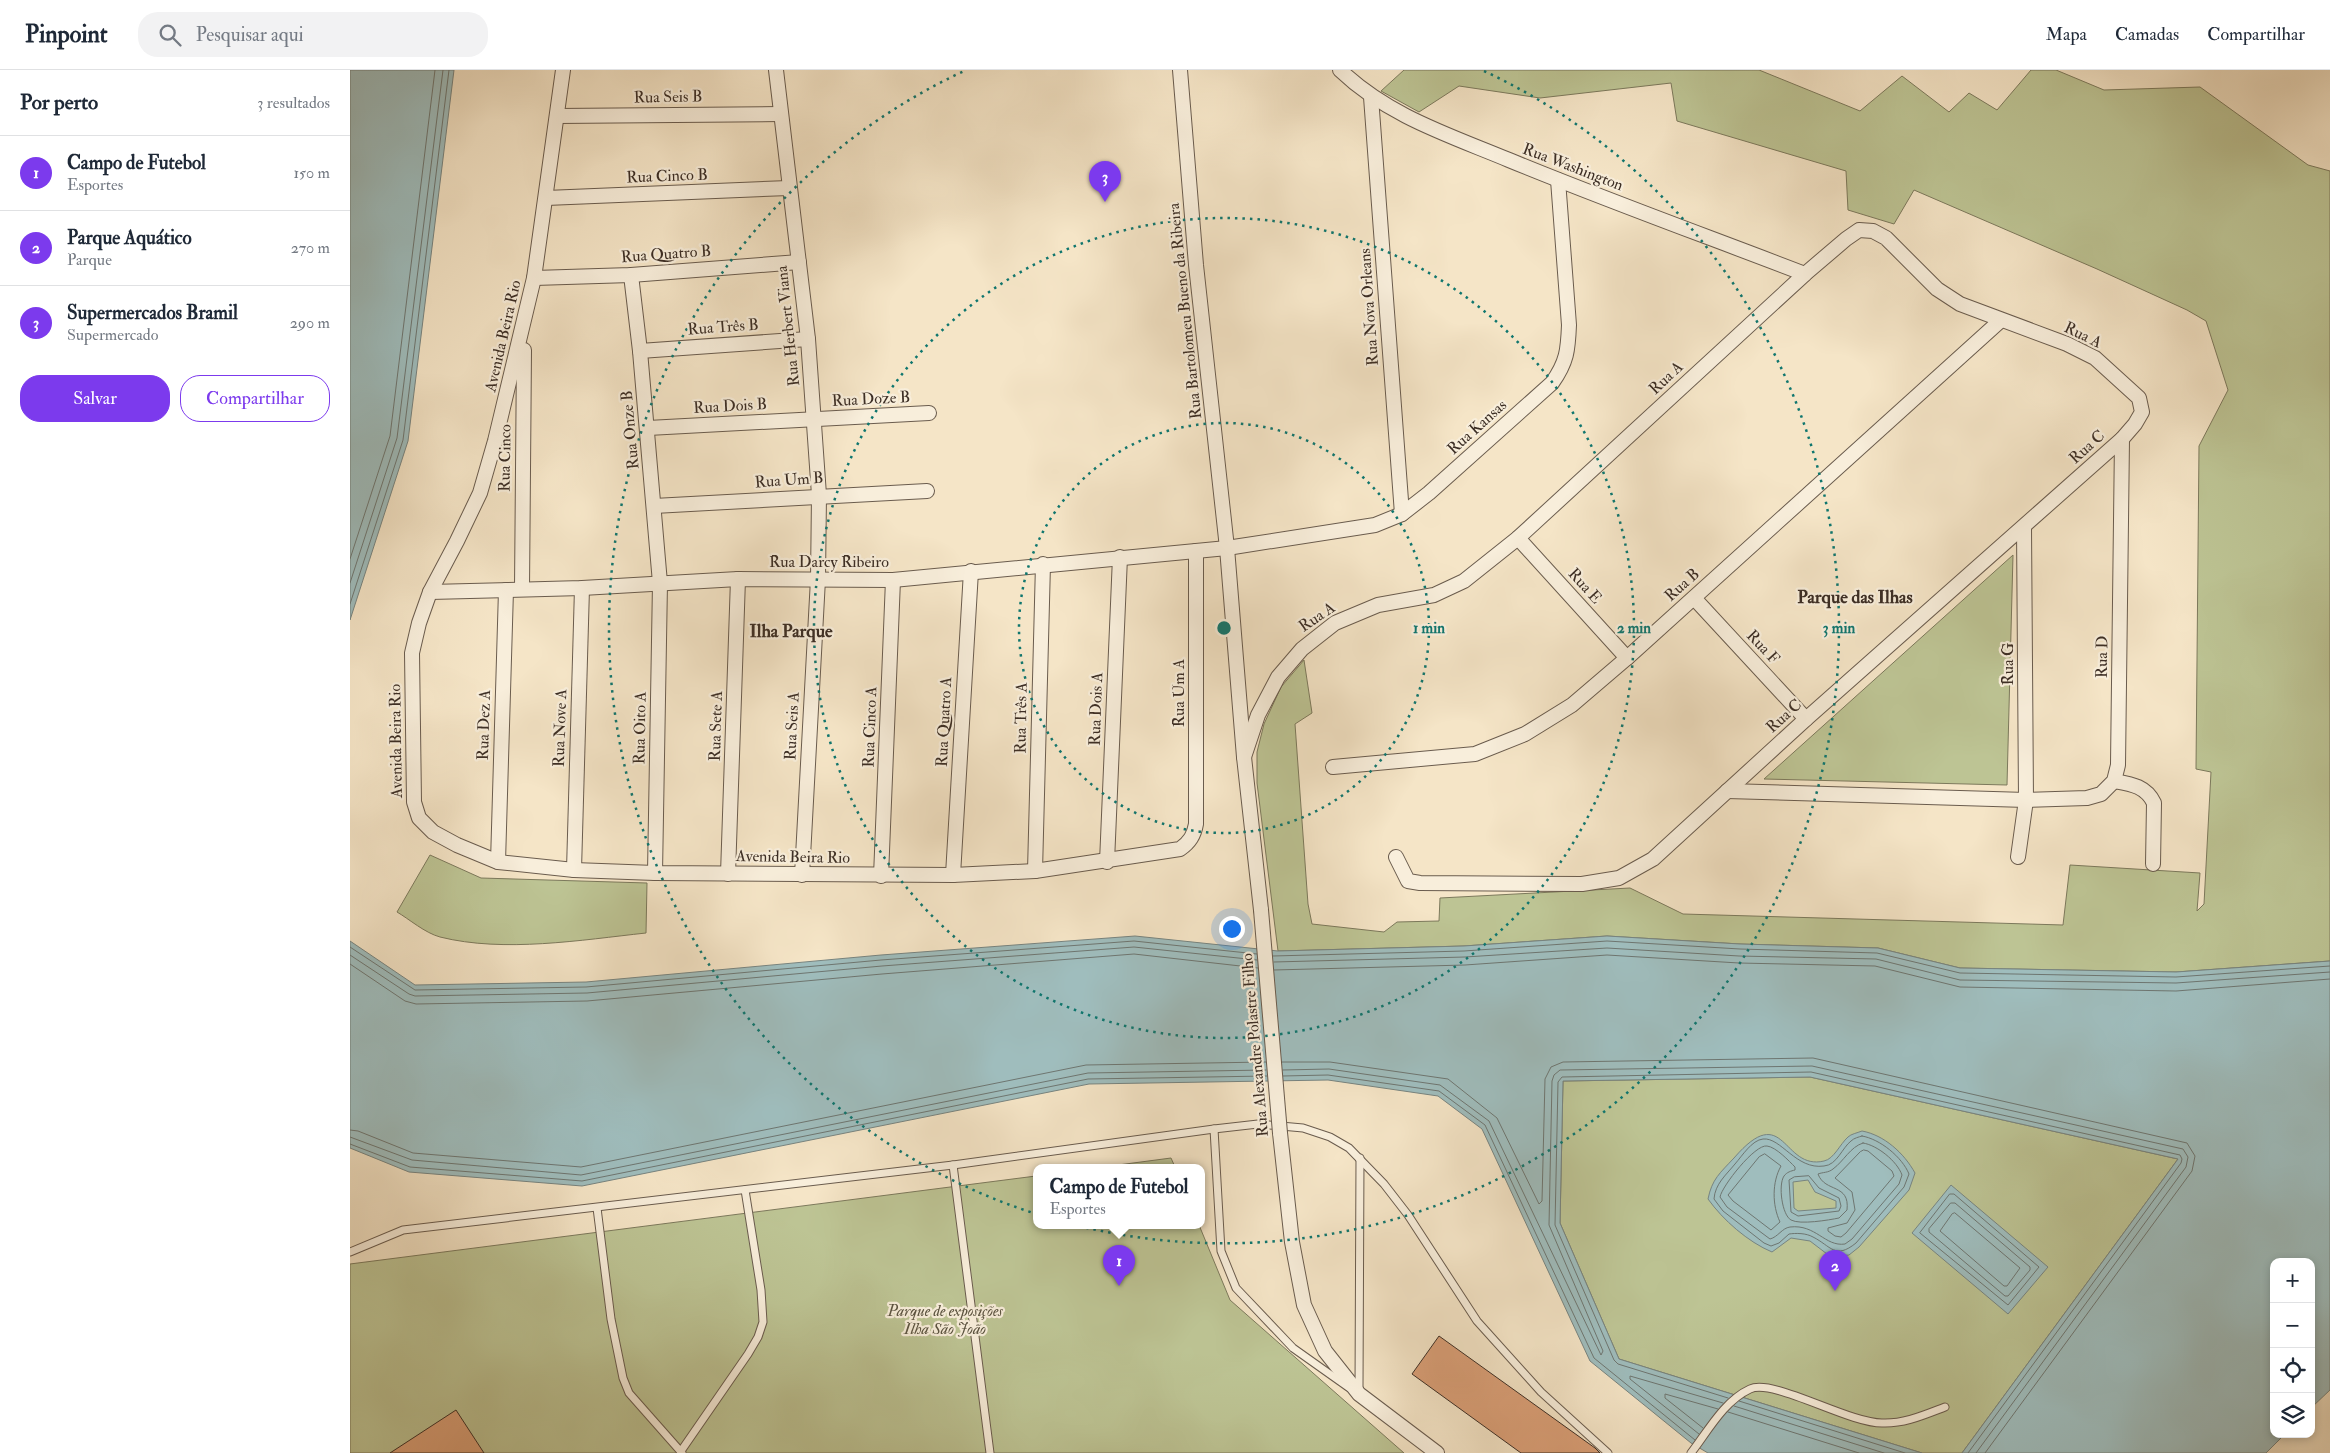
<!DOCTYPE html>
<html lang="pt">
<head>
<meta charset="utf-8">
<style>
	body { margin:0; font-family:"IM FELL Double Pica",serif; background:#f2f2f3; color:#1f2937 }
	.controls { position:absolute; right:15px; bottom:15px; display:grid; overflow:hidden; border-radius:10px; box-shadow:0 2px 8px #0003 }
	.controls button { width:45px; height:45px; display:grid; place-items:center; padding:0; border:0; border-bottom:1px solid #e0e1e3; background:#fff; color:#1f2937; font:25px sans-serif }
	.you { position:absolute; left:881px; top:858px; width:18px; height:18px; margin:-12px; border:4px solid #fff; border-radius:50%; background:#1a73e8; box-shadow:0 0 0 8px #1a73e833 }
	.badge { display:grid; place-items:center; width:32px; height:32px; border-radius:50%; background:#7c3aed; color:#fff; font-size:16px; font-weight:700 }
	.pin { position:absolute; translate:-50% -41px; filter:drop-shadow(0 1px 2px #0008) }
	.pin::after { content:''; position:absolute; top:26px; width:18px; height:15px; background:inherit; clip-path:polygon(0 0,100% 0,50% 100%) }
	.popup { position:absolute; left:683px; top:1094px; width:172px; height:65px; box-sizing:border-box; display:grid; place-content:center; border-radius:10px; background:#fff; filter:drop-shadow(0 1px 4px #0005); font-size:16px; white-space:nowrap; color:#747a83 }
	.popup b { font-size:19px; color:#1f2937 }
	.popup::after { content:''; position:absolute; left:50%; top:100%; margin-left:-10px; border:10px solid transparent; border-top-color:#fff }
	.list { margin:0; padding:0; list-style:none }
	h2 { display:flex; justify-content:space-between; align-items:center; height:65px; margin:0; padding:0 20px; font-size:21px }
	h2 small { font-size:16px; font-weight:400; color:#747a83 }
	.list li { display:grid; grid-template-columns:32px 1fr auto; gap:15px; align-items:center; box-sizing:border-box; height:75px; padding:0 20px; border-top:1px solid #e0e1e3 }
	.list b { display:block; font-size:19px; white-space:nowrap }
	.list p { margin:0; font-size:16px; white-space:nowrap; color:#747a83 }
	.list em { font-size:16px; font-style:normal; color:#747a83 }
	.actions { display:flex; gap:10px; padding:15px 20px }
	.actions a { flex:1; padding:11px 0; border:1px solid #7c3aed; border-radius:20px; text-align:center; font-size:18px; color:#7c3aed }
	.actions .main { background:#7c3aed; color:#fff }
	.icon { flex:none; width:28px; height:28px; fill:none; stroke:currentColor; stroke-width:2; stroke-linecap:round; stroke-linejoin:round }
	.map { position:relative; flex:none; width:1980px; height:1383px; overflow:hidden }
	header { display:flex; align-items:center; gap:30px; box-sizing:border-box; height:70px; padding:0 25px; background:#fff; border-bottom:1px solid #e0e1e3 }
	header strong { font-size:24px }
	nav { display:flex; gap:28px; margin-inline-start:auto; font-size:18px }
	.search { width:350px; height:45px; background:#f2f2f3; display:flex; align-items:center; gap:12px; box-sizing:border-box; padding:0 18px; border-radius:20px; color:#747a83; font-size:19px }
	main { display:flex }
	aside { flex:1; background:#fff }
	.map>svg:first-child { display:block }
	.green { fill:#bdc494; stroke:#7c795c }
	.water { fill:#9fbdbd; stroke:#778480; fill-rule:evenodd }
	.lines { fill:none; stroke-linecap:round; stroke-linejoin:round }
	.shore { stroke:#6e7671; stroke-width:1 }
	.building { fill:#da9f77; stroke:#3c2e25 }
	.service-casing { stroke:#6a5c4e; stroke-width:9 }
	.minor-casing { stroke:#6a5c4e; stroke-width:16 }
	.service { stroke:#f8eedb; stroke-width:7 }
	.minor { stroke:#f8eedb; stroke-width:14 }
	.minor-bridge-casing { stroke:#6a5c4e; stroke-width:16; stroke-linecap:butt }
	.minor-bridge { stroke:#f8eedb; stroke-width:14 }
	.ring { fill:none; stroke:#0f766e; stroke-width:2.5; stroke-dasharray:2.5 5 }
	.labels { text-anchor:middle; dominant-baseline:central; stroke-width:4.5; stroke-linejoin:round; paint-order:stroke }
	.street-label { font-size:16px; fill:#3c2e25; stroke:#f8eedb }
	.park-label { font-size:16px; font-style:italic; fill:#5c5441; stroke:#f8eedb }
	.neighbourhood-label { font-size:18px; font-weight:bold; fill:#3c2e25; stroke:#f8eedb }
	.centre { fill:#0f766e; stroke:#f8eedb; stroke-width:2.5 }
	.ring-label { font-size:15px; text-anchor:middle; font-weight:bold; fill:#0f766e; stroke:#f8eedb; stroke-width:4.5; stroke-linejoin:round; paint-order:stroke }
</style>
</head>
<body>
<header>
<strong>Pinpoint</strong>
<div class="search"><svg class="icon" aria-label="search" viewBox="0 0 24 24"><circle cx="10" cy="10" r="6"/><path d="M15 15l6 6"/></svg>Pesquisar aqui</div>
<nav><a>Mapa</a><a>Camadas</a><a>Compartilhar</a></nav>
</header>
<main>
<aside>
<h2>Por perto<small>3 resultados</small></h2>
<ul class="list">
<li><span class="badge">1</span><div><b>Campo de Futebol</b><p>Esportes</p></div><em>150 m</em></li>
<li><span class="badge">2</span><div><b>Parque Aquático</b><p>Parque</p></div><em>270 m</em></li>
<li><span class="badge">3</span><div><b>Supermercados Bramil</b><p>Supermercado</p></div><em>290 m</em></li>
</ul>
<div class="actions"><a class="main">Salvar</a><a>Compartilhar</a></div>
</aside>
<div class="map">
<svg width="1980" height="1383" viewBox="0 0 1980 1383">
	<rect width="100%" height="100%" fill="#f5e5c7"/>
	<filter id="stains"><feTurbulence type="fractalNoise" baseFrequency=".004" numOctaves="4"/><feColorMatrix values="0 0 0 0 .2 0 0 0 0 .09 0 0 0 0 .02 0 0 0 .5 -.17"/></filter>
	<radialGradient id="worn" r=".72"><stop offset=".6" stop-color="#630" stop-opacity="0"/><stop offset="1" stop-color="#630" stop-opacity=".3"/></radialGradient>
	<!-- green -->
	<g class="green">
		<polygon points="1054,0 1409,0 1510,41 1552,6 1599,42 1619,23 1647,40 1681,0 1706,0 1754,20 1850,17 1958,95 1980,101 1980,891 1826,902 1610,898 1528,878 1390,874 1257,866 1114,876 928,881 907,713 907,682 914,654 931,617 954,590 962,643 945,654 958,834 962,854 1034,862 1047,852 1089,851 1090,828 1280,818 1333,844 1713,855 1720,795 1850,803 1847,841 1854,834 1861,702 1846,699 1849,376 1878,320 1856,251 1837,240 1747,199 1564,120 1544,154 1498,140 1496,101 1327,51 1321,13 1190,28 1109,16 1069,42 1031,21"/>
		<polygon points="1663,485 1657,715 1414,709"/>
		<path d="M80 785 131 808 297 813 296 863C231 870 154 883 90 867 75 863 59 849 47 842Z"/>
		<polygon points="1460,1007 1828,1089 1612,1383 1572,1383 1269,1289 1210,1153 1213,1011"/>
		<polygon points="821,1088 825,1097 753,1097"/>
		<polygon points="686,1106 686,1155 849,1155 880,1230 1054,1383 0,1383 0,1194"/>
	</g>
	<!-- water -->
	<g class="water">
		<polygon points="0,0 104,0 58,371 0,550"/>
		<polygon points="785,866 928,881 1114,876 1257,866 1390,874 1528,878 1610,898 1826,902 1980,891 1980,1320 1961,1338 1961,1192 1924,1192 1924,1364 1935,1364 1916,1383 1612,1383 1828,1089 1460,1007 1213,1011 1210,1153 1269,1289 1572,1383 1358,1383 1341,1373 1240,1291 1132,1059 1088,1026 978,1010 739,1014 232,1116 59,1102 0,1078 0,871 65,915 236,912 531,885"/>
		<path d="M1512 1061C1534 1065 1554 1083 1565 1103L1559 1120 1509 1177 1499 1185 1487 1186 1477 1184 1460 1171 1441 1168 1422 1182C1398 1172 1373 1150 1358 1129 1362 1109 1370 1103 1384 1088 1435 1029 1432 1101 1474 1091 1484 1089 1490 1074 1498 1067 1501 1064 1507 1063 1512 1061ZM1458 1110 1465 1122 1486 1131V1138L1448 1141 1444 1138 1443 1112Z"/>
		<polygon points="1601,1115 1698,1197 1658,1244 1562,1163"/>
	</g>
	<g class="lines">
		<!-- shore -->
		<g class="shore">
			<polyline points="0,489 40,366 85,0"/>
			<polyline points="0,513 47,368 93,0"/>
			<polyline points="0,534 53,370 99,0"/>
			<polyline points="0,877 65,920 236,917 531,890 784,871 907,884"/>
			<polyline points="0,885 59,924 65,926 237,923 532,896 784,877 907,890"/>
			<polyline points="923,886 1114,881 1257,871 1390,879 1527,883 1610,903 1826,907 1980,896"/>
			<polyline points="924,892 1115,887 1257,878 1389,886 1526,889 1610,910 1826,913 1980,902"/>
			<polyline points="0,894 55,931 66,934 237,931 532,904 784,884 908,898"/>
			<polyline points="924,900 1115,895 1257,885 1389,893 1525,896 1610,917 1826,921 1980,909"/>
			<polyline points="932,992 980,992 1098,1009 1147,1048 1189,1134 1192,1131 1195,1009 1201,997 1213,992 1463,988 1837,1073 1845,1086 1842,1101 1635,1383"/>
			<polyline points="933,1000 979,999 1090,1015 1139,1051 1251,1285 1253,1281 1199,1155 1202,1011 1204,1005 1210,1000 1462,996 1833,1079 1838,1087 1836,1097 1626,1383"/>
			<polyline points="933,1006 978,1005 1089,1021 1135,1055 1244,1288 1345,1370"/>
			<polyline points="0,1060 8,1061 63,1083 231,1097 736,995 916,992"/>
			<path d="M1512 1066C1530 1069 1552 1087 1559 1104L1554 1117 1506 1173C1485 1190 1481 1176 1463 1167 1456 1163 1446 1163 1439 1164L1429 1173 1421 1176 1414 1173 1373 1141 1364 1129C1365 1114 1376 1105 1385 1094 1392 1086 1402 1070 1413 1069 1431 1067 1446 1100 1474 1096 1487 1095 1492 1078 1501 1071 1504 1068 1509 1067 1512 1066Z"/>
			<polyline points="0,1067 62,1090 231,1105 738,1003 916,1000"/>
			<path d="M1513 1073C1527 1075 1547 1091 1552 1105L1549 1114 1502 1169 1495 1174C1475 1177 1466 1154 1440 1157 1432 1158 1428 1167 1420 1169L1377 1137 1370 1127C1372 1116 1405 1074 1417 1076 1426 1077 1439 1091 1445 1097V1100C1441 1101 1437 1102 1434 1106 1428 1115 1432 1145 1441 1150 1450 1155 1479 1150 1489 1148L1497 1140C1500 1113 1475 1123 1468 1104 1473 1102 1478 1103 1483 1099 1494 1091 1500 1077 1513 1073Z"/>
			<polyline points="0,1074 60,1097 232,1111 738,1009 917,1006"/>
			<polygon points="1514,1080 1518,1081 1542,1101 1544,1106 1496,1163 1491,1167 1485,1166 1478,1161 1478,1158 1497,1153 1505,1140 1502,1122 1485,1108 1510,1082"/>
			<path d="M1415 1084 1431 1096C1422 1112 1422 1135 1430 1152L1421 1160 1383 1131 1378 1125 1409 1087Z"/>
			<polygon points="1459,1106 1469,1118 1489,1128 1491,1136 1489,1141 1448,1146 1441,1142 1439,1110 1444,1107"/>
			<polygon points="1600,1124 1604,1124 1689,1197 1658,1235 1570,1163"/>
			<polygon points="1601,1133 1605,1133 1680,1197 1680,1200 1658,1226 1655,1226 1579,1162 1579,1159"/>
			<polygon points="1605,1143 1670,1198 1657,1216 1654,1216 1590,1161 1602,1144"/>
			<polyline points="1378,1328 1268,1294 1264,1290 1205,1155 1208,1012 1212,1007 1461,1002 1830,1085 1832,1089 1831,1093 1618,1383"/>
			<polyline points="1389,1331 1555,1383"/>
			<polyline points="1384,1336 1534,1383"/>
			<polyline points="1378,1342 1509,1383"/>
			<polyline points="1353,1358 1315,1328 1315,1324 1368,1339"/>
			<polyline points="1349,1364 1280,1309 1280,1306 1373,1333"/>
		</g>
	</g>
	<!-- building -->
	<g class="building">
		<polygon points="1089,1266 1245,1378 1250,1383 1171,1383 1062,1304"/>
		<polygon points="106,1340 134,1383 40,1383"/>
	</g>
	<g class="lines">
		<defs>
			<g id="service">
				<polyline points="864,1059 871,1181 886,1218 943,1278 998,1317"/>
				<polyline points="603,1095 640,1383"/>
				<polyline points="247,1138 261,1249 273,1308 279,1323 332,1383"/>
				<polyline points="0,1182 53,1160 603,1095 864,1059 908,1054 953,1058 980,1067 999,1078 1034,1114 1058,1145 1127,1251 1191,1322 1258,1383"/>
				<polyline points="1009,1320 1010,1088"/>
				<polyline points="331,1381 398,1284 408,1267 413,1252 411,1220 395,1120"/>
				<path d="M1341 1383C1358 1361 1374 1331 1400 1319 1423 1308 1498 1353 1532 1353 1554 1354 1574 1345 1595 1337"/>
			</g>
			<g id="minor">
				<path d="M213 0 184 208 145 371 130 423 107 471 80 522 69 553 62 583 64 732 69 748 83 762 107 775 148 792 224 800 305 803 603 805 685 801 830 779C840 772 844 765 846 754V481"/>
				<polyline points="426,0 458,269 469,425 468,509 452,805"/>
				<polyline points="830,0 846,195 877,478 894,687 911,840"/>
				<path d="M990 0C1038 46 1099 65 1159 90 1256 130 1356 166 1455 204"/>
				<polyline points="1021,27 1052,444"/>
				<polyline points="207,46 430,44"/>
				<polyline points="196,128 439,118"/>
				<polyline points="281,205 290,281 310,513 305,803"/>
				<polyline points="184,208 281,205 449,192"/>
				<polyline points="290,281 458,269"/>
				<polyline points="298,358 579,343"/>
				<polyline points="304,436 577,421"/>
				<polyline points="1168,468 1277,588"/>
				<polyline points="172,519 174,280"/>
				<path d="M80 522 232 518 388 509 543 510 877 478 1025 455 1052 444 1079 423 1202 313C1217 292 1218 280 1219 255L1208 110"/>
				<polyline points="1344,528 1456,649"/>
				<polyline points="894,687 908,645 928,607 952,579 985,553 1028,535 1084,525 1114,511 1168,468 1455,204 1496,169 1509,160 1523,161 1536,168 1587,219 1610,234 1717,274 1745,288 1789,328 1792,342 1785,354 1772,369 1456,649 1303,789 1269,808 1232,814 1070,813 1058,811 1046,787"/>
				<polyline points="983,697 1125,684 1175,664 1222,635 1277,588 1650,251"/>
				<path d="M1764 711C1781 714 1796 716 1804 733L1803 794"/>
				<polyline points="1377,721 1676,730 1737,728 1751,724 1764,711 1768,695 1772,369"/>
				<polyline points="1668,787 1676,730 1674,458"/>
				<polyline points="148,792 156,520"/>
				<polyline points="757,792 770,487"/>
				<polyline points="224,800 232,518"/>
				<polyline points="685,801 693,494"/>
				<polyline points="378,804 388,509"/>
				<polyline points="603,805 621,501"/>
				<polyline points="531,806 543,510"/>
				<polyline points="930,1063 942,1172 954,1235 975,1281 1009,1324 1087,1383"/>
			</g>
		</defs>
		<!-- service casing -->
		<use href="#service" class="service-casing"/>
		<!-- minor casing -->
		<use href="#minor" class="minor-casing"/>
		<!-- service -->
		<use href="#service" class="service"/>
		<!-- minor -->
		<use href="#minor" class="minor"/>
		<defs>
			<polyline id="minor-bridge" points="911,840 930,1063"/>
		</defs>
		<!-- minor-bridge casing -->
		<use href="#minor-bridge" class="minor-bridge-casing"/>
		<!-- minor-bridge -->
		<use href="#minor-bridge" class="minor-bridge"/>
	</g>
	<!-- distance rings -->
	<g class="ring">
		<circle cx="874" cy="558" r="205"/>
		<circle cx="874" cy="558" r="410"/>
		<path d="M1134 1A615 615 0 1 1 614 1"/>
	</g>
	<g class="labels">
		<!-- street labels -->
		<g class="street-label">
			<text transform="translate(318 27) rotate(-1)">Rua Seis B</text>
			<text transform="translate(1223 97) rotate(21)">Rua Washington</text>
			<text transform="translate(317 106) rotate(-2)">Rua Cinco B</text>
			<text transform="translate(316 184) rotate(-4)">Rua Quatro B</text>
			<text transform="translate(1019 237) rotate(-94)">Rua Nova Orleans</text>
			<text transform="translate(835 241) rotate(-96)">Rua Bartolomeu Bueno da Ribeira</text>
			<text transform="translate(438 256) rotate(-96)">Rua Herbert Viana</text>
			<text transform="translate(373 257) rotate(-4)">Rua Três B</text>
			<text transform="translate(1733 265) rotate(26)">Rua A</text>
			<text transform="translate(153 266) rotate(-77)">Avenida Beira Rio</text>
			<text transform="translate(1316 308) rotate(-43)">Rua A</text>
			<text transform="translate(521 329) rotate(-3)">Rua Doze B</text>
			<text transform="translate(380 336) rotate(-3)">Rua Dois B</text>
			<text transform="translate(1127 357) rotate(-42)">Rua Kansas</text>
			<text transform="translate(280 360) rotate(-95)">Rua Onze B</text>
			<text transform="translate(1737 377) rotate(-42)">Rua C</text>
			<text transform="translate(155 388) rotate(-89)">Rua Cinco</text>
			<text transform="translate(439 410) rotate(-4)">Rua Um B</text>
			<text x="479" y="492">Rua Darcy Ribeiro</text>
			<text transform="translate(1332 515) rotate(-42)">Rua B</text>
			<text transform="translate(1235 516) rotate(48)">Rua E</text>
			<text transform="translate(967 547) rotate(-34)">Rua A</text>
			<text transform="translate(1413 577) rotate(47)">Rua F</text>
			<text transform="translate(1752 587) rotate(-89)">Rua D</text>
			<text transform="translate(1658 594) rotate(-90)">Rua G</text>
			<text transform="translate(829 623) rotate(-90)">Rua Um A</text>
			<text transform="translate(746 639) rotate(-88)">Rua Dois A</text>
			<text transform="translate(1434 646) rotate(-42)">Rua C</text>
			<text transform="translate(671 648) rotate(-89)">Rua Três A</text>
			<text transform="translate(594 652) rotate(-87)">Rua Quatro A</text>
			<text transform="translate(134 655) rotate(-88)">Rua Dez A</text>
			<text transform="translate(366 656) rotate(-88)">Rua Sete A</text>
			<text transform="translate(442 656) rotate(-87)">Rua Seis A</text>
			<text transform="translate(520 657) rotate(-88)">Rua Cinco A</text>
			<text transform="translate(210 658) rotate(-88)">Rua Nove A</text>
			<text transform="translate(290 658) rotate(-89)">Rua Oito A</text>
			<text transform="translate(46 671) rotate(-91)">Avenida Beira Rio</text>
			<text transform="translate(443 787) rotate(1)">Avenida Beira Rio</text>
			<text transform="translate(905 975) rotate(-95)">Rua Alexandre Polastre Filho</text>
		</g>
		<!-- park labels -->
		<g class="park-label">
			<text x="595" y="1241">Parque de exposições<tspan x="595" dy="18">Ilha São João</tspan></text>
		</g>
		<!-- neighbourhood labels -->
		<g class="neighbourhood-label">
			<text x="1505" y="527">Parque das Ilhas</text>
			<text x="441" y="561">Ilha Parque</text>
		</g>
	</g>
	<circle cx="874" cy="558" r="8" class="centre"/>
	<g class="ring-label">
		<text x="1079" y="563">1 min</text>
		<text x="1284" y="563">2 min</text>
		<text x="1489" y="563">3 min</text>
	</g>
	<rect width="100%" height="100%" filter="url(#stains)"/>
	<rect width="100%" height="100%" fill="url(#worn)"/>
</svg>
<div class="controls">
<button>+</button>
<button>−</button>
<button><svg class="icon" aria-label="locate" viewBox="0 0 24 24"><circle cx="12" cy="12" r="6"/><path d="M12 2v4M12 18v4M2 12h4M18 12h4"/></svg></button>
<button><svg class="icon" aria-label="layers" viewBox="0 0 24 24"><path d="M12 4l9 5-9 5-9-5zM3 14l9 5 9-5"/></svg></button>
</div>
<div class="you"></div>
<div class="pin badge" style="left:769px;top:1216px">1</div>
<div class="popup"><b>Campo de Futebol</b>Esportes</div>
<div class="pin badge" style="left:1485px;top:1221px">2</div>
<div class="pin badge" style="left:755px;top:132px">3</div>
</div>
</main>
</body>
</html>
